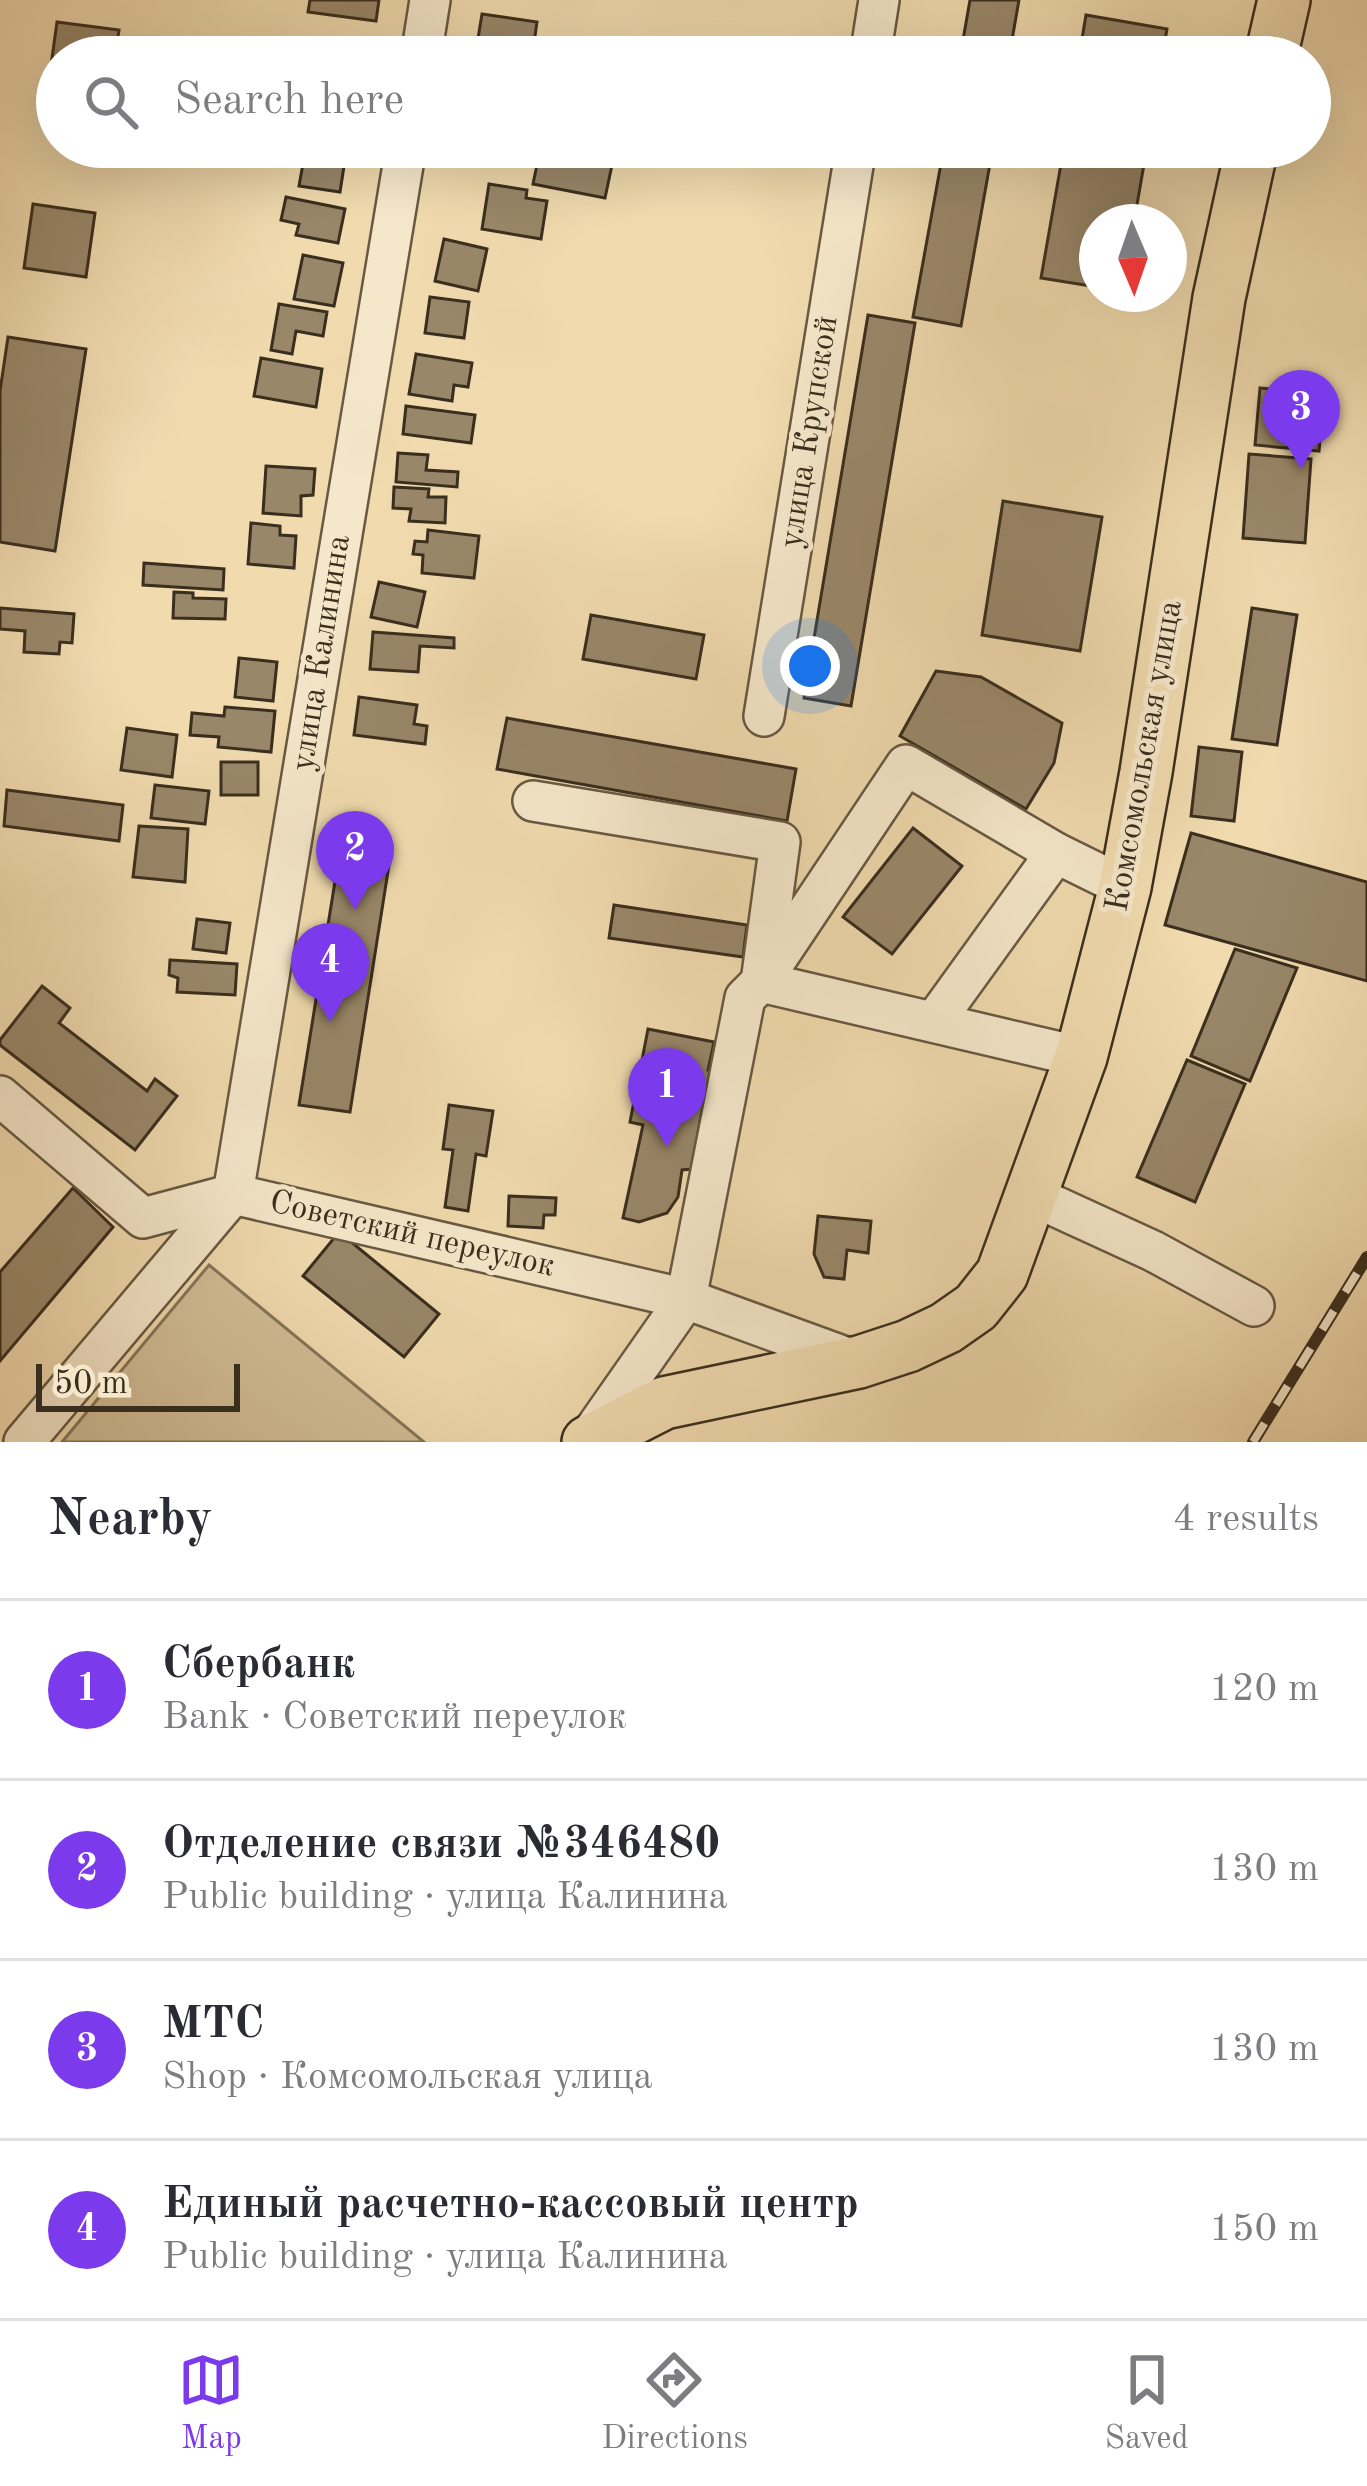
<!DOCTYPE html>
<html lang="en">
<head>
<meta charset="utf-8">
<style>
	body { margin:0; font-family:"Old Standard TT",serif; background:#f2f2f3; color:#2b2b33 }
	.compass { position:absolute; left:1079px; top:204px; width:108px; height:108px; border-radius:50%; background:#fff; box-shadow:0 12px 48px #0002; rotate:178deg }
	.scale { position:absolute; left:36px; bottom:30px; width:204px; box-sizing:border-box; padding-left:12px; border:6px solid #3a2e1e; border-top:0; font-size:33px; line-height:42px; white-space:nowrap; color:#3a2e1e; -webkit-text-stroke:9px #f5e7ca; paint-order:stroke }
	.you { position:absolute; left:810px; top:666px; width:42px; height:42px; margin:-30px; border:9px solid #fff; border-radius:50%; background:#1a73e8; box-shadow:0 0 0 18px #1a73e833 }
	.badge { display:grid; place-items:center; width:78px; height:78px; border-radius:50%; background:#7c3aed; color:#fff; font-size:39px; font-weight:700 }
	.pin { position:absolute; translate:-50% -99px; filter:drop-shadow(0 3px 6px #0008) }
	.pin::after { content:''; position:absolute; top:63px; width:42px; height:36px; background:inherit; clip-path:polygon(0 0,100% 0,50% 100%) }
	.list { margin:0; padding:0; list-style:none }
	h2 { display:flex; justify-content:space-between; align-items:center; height:156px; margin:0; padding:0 48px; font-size:51px }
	h2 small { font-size:39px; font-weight:400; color:#7c7c81 }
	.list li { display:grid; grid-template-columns:78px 1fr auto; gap:36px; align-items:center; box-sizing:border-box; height:180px; padding:0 48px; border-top:3px solid #e1e1e2 }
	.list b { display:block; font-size:45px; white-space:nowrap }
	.list p { margin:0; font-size:39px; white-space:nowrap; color:#7c7c81 }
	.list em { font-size:39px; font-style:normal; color:#7c7c81 }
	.icon { flex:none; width:66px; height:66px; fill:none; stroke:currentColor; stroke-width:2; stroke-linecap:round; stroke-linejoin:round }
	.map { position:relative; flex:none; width:1367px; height:1442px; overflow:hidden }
	.search { position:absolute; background:#fff; box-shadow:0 12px 48px #0002; left:36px; right:36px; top:36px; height:132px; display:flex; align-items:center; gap:30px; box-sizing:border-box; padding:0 42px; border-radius:66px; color:#7c7c81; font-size:45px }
	.sheet { height:876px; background:#fff }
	nav { display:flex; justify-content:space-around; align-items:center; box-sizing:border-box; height:168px; border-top:3px solid #e1e1e2; background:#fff; font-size:33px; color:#7c7c81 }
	nav a { display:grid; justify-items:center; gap:6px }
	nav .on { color:#7c3aed }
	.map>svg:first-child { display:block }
	.green { fill:#d1bd96; stroke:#86765a; stroke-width:3 }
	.building { fill:#998769; stroke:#3a2e1e; stroke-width:3 }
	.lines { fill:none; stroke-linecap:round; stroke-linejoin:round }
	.minor-casing { stroke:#685942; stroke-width:44 }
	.major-casing { stroke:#3a2e1e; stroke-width:56 }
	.minor { stroke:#f5e7ca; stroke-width:39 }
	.major { stroke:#f0daae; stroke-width:51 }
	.rail-casing { stroke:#3a2e1e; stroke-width:12 }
	.rail { stroke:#f5e7ca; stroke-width:8; stroke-dasharray:22; stroke-linecap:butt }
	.labels { text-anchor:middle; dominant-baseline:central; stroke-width:10; stroke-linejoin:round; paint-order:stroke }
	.street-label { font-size:33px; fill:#3a2e1e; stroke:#f5e7ca }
</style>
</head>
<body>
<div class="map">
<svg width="1367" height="1442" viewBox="0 0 1367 1442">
	<rect width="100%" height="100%" fill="#f0daae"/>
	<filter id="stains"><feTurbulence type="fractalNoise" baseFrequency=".00167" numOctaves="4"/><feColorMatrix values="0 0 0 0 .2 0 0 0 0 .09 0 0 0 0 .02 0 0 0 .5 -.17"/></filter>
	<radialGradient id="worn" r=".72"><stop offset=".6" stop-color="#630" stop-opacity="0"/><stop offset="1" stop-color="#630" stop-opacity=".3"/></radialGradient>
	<!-- green -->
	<polygon class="green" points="209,1265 424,1442 62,1442"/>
	<!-- building -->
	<g class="building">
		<polygon points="310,0 379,0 376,21 308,12"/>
		<polygon points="970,0 1019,0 1009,57 960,57"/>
		<polygon points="482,14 537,22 532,57 476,51"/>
		<polygon points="1086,15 1167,29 1162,57 1079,57"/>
		<polygon points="57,22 119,30 115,57 57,57 57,118 44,116"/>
		<polygon points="306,147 347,147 340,192 299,186"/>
		<polygon points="944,147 993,147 961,326 913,317"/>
		<polygon points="1064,147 1147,147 1134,222 1097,222 1097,287 1041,278"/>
		<polygon points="540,150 612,165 605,198 533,184"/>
		<polygon points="489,184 527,190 526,198 547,201 541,239 482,229"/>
		<polygon points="286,197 345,209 338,243 296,235 299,224 281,220"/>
		<polygon points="33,204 95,213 86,277 24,268"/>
		<polygon points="444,239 487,249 478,291 435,281"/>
		<polygon points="303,255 343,263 334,306 294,299"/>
		<polygon points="430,297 469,302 464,338 425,333"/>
		<polygon points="279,304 327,312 323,336 296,331 292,354 271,350"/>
		<polygon points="868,315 915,323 851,706 804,698"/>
		<polygon points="8,337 86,349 55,551 0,542 0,391"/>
		<polygon points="416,354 472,363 468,387 454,385 452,401 409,394"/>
		<polygon points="261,358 322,369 316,407 254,396"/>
		<polygon points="1260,388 1324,394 1319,451 1255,445"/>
		<polygon points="406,406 475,415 471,443 403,434"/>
		<polygon points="398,453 428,455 426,470 458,472 457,487 396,482"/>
		<polygon points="1249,454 1311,459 1305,543 1243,538"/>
		<polygon points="266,466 315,469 313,495 301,496 301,516 263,513"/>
		<polygon points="394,487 429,489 428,497 446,497 445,523 409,521 411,509 393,508"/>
		<polygon points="1003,501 1102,517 1080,651 982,635"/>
		<polygon points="251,523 280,526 280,535 296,536 294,568 248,564"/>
		<polygon points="428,530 479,536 474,578 422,573 423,555 413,554 415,541 427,542"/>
		<polygon points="144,563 224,569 223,590 143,585"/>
		<polygon points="379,582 425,592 417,627 371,617"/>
		<polygon points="174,592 193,593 193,598 226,599 225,619 173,618"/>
		<polygon points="0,608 74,614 72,643 60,642 59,654 24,652 25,631 0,629"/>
		<polygon points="1252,608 1297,615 1277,745 1232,739"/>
		<polygon points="591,615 704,635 696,679 583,659"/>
		<polygon points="373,632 454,638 454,648 420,646 418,672 370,669"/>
		<polygon points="239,658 277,662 273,701 235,697"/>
		<polygon points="936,671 981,677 1062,723 1054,763 1026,809 900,736"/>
		<polygon points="359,697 417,705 414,724 427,726 425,744 354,735"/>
		<polygon points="225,707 275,711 271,752 218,747 219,737 190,735 192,713 224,716"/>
		<polygon points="507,718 796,769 787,821 497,769"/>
		<polygon points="127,728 177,735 172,777 121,770"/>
		<polygon points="1199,747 1242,752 1234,821 1191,816"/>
		<rect x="221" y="762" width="37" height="33"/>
		<polygon points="155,785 209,791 205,824 151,818"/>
		<polygon points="7,790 123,805 119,841 4,826"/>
		<polygon points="139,826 188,829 185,882 133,877"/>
		<polygon points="913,828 962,866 892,954 843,917"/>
		<polygon points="1191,833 1367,882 1367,981 1165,925"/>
		<polygon points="342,838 392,846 350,1112 299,1105"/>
		<polygon points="614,905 747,925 743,957 609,938"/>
		<polygon points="197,919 230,923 226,953 193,949"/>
		<polygon points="1235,949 1297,968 1250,1081 1191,1056"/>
		<polygon points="170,960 237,964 235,995 177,992 178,978 169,975"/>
		<polygon points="42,986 70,1008 59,1023 147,1091 155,1079 177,1096 135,1150 0,1045 0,1040"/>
		<polygon points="648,1029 714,1042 708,1070 717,1072 710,1110 702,1110 692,1169 682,1170 678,1197 667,1213 639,1222 623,1218 643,1125 630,1122"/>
		<polygon points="1187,1060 1245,1084 1195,1202 1137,1177"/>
		<polygon points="449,1105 493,1111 486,1156 476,1154 468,1211 445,1207 453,1150 443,1149"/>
		<polygon points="73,1188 113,1227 0,1361 0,1272"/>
		<polygon points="509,1196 556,1198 555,1215 544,1215 543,1228 508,1226"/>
		<polygon points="818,1216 871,1221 868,1253 847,1250 844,1279 824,1277 814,1254"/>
		<polygon points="339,1232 439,1314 404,1357 303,1276"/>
	</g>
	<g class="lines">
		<defs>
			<g id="minor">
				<polyline points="421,57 430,0"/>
				<polyline points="870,57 879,0"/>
				<polyline points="764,716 856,147"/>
				<polyline points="533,801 780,842 761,982 1081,1057"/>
				<polyline points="934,1022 1056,853"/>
				<polyline points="0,1096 143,1218 233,1194 686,1299 859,1362"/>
				<polyline points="1033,1196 1153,1251 1254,1306"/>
				<polyline points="24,1442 233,1194 406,147"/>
				<polyline points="586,1442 686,1299 745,998 761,982 906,765 1056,853 1125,887"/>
			</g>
			<g id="major">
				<polyline points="1271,57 1284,0"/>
				<polyline points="588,1442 664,1403 859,1362 908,1346 946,1328 976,1307 1002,1274 1081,1057 1125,887 1146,772 1219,298 1252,147"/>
			</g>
		</defs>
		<!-- minor casing -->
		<use href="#minor" class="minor-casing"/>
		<!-- major casing -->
		<use href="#major" class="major-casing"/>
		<!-- minor -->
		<use href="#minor" class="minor"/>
		<!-- major -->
		<use href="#major" class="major"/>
		<defs>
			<polyline id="rail" points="1253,1442 1367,1257"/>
		</defs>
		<!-- rail casing -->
		<use href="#rail" class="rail-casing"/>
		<!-- rail -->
		<use href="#rail" class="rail"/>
	</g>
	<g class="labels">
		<!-- street labels -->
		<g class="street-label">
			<text transform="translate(810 432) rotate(-81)">улица Крупской</text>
			<text transform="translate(322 653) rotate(-81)">улица Калинина</text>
			<text transform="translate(1145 756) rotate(-80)">Комсомольская улица</text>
			<text transform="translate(412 1235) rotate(13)">Советский переулок</text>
		</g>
	</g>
	<rect width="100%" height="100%" filter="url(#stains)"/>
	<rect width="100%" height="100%" fill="url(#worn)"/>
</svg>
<svg class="compass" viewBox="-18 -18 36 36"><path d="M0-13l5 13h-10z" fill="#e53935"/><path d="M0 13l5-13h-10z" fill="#7c7c81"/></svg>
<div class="scale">50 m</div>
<div class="you"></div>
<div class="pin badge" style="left:667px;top:1147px">1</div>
<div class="pin badge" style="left:355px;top:910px">2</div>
<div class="pin badge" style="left:1301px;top:469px">3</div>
<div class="pin badge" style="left:330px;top:1022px">4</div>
<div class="search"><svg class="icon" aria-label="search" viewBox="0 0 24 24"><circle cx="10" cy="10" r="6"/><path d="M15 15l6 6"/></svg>Search here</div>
</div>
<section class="sheet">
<h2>Nearby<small>4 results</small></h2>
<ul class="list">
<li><span class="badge">1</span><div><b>Сбербанк</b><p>Bank · Советский переулок</p></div><em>120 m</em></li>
<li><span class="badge">2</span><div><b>Отделение связи №346480</b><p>Public building · улица Калинина</p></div><em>130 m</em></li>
<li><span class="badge">3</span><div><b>МТС</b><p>Shop · Комсомольская улица</p></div><em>130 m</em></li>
<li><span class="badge">4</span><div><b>Единый расчетно-кассовый центр</b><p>Public building · улица Калинина</p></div><em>150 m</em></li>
</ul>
</section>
<nav>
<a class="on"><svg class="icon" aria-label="map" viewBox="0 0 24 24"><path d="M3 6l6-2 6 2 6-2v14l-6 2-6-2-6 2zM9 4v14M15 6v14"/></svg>Map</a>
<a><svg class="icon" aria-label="directions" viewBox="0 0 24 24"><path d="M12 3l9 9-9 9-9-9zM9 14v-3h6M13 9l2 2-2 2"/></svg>Directions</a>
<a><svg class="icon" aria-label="saved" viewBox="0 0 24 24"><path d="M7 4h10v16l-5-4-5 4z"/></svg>Saved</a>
</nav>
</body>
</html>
